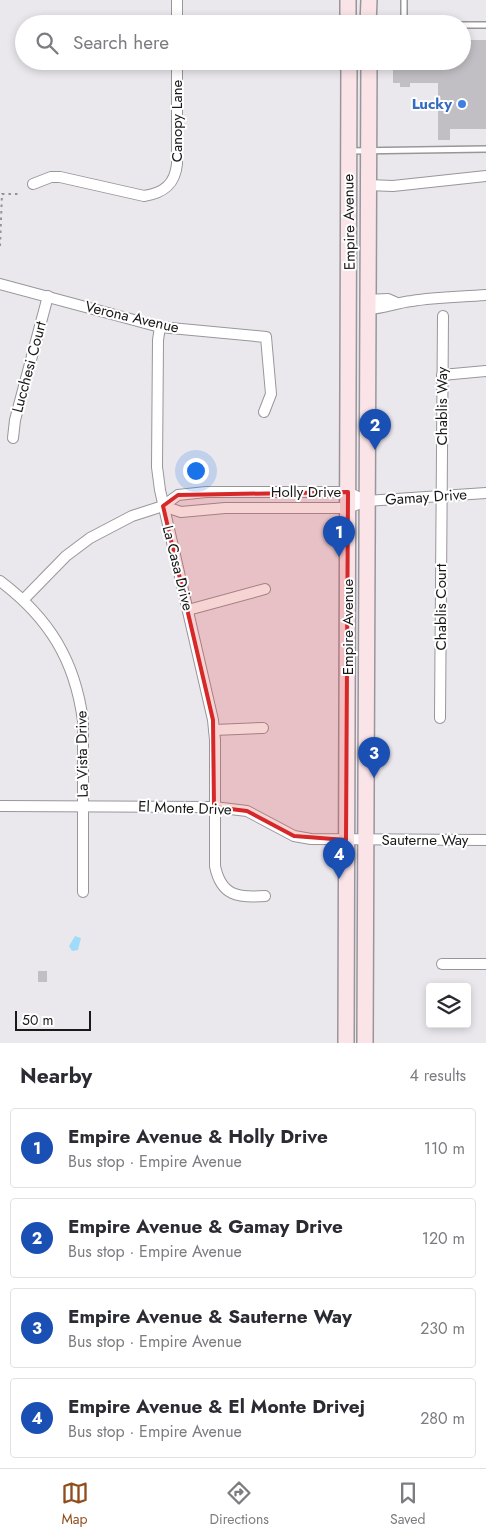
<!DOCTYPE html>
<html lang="en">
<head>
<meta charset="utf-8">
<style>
	body { margin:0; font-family:Jost,sans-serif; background:#f7f7f7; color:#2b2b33 }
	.controls { position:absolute; right:15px; bottom:15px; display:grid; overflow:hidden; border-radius:5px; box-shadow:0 2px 8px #0003 }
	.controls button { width:45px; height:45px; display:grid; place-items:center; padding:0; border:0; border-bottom:1px solid #e1e1e2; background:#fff; color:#2b2b33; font:25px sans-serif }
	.scale { position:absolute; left:15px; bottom:12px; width:76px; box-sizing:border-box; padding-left:5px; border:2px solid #1a191a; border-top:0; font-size:14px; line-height:18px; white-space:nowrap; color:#1a191a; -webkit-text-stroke:4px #fff; paint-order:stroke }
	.you { position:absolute; left:195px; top:470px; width:18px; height:18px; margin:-12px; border:4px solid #fff; border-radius:50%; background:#1a73e8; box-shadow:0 0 0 8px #1a73e833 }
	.badge { display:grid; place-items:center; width:32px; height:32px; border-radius:50%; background:#904d1d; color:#fff; font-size:16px; font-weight:700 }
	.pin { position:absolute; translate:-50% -41px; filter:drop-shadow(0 1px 2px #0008) }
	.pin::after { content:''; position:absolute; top:26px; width:18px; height:15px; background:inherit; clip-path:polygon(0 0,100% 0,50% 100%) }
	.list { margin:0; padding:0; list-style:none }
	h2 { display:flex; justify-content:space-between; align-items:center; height:65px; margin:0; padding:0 20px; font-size:21px }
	h2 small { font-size:16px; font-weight:400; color:#7c7c81 }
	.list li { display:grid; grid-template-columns:32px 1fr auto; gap:15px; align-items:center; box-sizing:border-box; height:80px; margin:0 10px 10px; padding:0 10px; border:1px solid #e1e1e2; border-radius:5px }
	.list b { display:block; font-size:19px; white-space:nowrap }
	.list p { margin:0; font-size:16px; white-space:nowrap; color:#7c7c81 }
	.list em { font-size:16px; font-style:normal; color:#7c7c81 }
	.icon { flex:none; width:28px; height:28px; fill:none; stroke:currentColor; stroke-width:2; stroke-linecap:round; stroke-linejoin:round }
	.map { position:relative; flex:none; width:486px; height:1043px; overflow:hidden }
	.search { position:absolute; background:#fff; box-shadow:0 2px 8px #0003; left:15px; right:15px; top:15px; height:55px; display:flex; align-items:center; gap:12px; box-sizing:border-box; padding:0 18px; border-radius:28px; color:#7c7c81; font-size:19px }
	.sheet { height:425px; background:#fff }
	nav { display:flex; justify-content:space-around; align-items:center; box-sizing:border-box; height:70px; border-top:1px solid #e1e1e2; background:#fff; font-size:14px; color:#7c7c81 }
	nav a { display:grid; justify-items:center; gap:2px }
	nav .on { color:#904d1d }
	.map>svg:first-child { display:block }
	.water { fill:#a0dcfa }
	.building { fill:#c2bfc4 }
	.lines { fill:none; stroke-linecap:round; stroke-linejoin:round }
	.service-casing { stroke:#99969b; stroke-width:8 }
	.minor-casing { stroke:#99969b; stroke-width:12 }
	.secondary-casing { stroke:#99969b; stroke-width:18 }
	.path { stroke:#949296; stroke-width:2; stroke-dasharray:2.5 4; stroke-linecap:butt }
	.service { stroke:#fff; stroke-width:5 }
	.minor { stroke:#fff; stroke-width:10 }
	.secondary { stroke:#fae4e8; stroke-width:15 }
	.marked { fill:#d62828; fill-opacity:0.2; stroke:#d62828; stroke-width:4; stroke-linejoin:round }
	.shop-dot { fill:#3f7fe0; stroke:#fff; stroke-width:2 }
	.labels { text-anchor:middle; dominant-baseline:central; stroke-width:4; stroke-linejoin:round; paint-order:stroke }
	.shop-label { font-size:15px; font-weight:bold; fill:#366cbe; stroke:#fff; text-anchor:end }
	.street-label { font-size:15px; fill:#1a191a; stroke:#fff }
</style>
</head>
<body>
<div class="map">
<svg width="486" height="1043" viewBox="0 0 486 1043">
	<rect width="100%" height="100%" fill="#ebe8ed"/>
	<!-- water -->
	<polygon class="water" points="75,936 81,938 78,950 72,951 69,946"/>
	<!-- building -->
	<g class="building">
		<polygon points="462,40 486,40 486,129 450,129 450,140 438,140 438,83 410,83 410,87 400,87 400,83 393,83 393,61 462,61"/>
		<rect x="38" y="971" width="9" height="11"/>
	</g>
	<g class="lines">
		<defs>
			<g id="service">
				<polyline points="404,0 404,24"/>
				<polyline points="462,25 486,25"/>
				<polyline points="351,151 486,149"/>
			</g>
			<g id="minor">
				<polyline points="177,24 177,0"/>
				<path d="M33 184 51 177H60L144 196C164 193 175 184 177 164V61"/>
				<polyline points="367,185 393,186 486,176"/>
				<polyline points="0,284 160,327 266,337 271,394 264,412"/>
				<polyline points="366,300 388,299 397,303"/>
				<path d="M366 309C386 309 393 303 412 301 436 297 461 297 486 295"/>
				<path d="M160 327 158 340 157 467 160 490 213 720 215 740V866C221 896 238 898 265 896"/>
				<polyline points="442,375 486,371"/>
				<polyline points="13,438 15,420 48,296"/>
				<polyline points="163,506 181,512 225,508 348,508 366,501 486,493"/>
				<path d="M0 581C49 618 75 660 83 721V892"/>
				<polyline points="24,599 66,556 90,538 132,516 163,506 178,495 206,492 348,492 366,501"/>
				<polyline points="188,610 265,589"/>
				<polyline points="440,718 443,316"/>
				<polyline points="214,730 263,728"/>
				<polyline points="0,806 214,807 247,811 294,836 311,839 486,840"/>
				<polyline points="442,964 486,964"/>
			</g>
			<g id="secondary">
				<polyline points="348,0 348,24"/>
				<polyline points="368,24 369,0"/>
				<polyline points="346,1043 349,61"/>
				<polyline points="365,1043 369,61"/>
			</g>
		</defs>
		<!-- service casing -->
		<use href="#service" class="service-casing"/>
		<!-- minor casing -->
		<use href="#minor" class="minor-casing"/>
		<!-- secondary casing -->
		<use href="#secondary" class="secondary-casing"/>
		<!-- path -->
		<polyline class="path" points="0,246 2,194 20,194"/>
		<!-- service -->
		<use href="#service" class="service"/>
		<!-- minor -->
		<use href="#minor" class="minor"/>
		<!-- secondary -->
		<use href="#secondary" class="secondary"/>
	</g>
	<!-- marked area -->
	<path class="marked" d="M348 492 346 840 294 836 247 811 214 807 213 720 163 506 178 495Z"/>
	<!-- markers -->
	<circle class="shop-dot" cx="462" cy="104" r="5"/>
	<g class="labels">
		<!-- shop labels -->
		<g class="shop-label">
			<text x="452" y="104">Lucky</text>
		</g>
		<!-- street labels -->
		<g class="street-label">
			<text transform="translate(177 121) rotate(-90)">Canopy Lane</text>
			<text transform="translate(349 222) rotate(-91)">Empire Avenue</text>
			<text transform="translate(132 317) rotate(13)">Verona Avenue</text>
			<text transform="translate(29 367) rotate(-75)">Lucchesi Court</text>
			<text transform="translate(442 406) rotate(-90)">Chablis Way</text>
			<text x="306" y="492">Holly Drive</text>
			<text transform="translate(426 497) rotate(-4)">Gamay Drive</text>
			<text transform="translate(178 568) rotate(76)">La Casa Drive</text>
			<text transform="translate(441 607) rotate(-90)">Chablis Court</text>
			<text transform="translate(348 627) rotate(-90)">Empire Avenue</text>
			<text transform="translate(82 754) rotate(-91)">La Vista Drive</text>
			<text transform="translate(185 808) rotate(2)">El Monte Drive</text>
			<text x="425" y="840">Sauterne Way</text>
		</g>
	</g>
</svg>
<div class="controls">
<button><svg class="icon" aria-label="layers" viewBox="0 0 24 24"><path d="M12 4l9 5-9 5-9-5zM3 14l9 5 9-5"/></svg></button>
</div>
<div class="scale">50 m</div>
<div class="you"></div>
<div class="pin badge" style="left:339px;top:557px;background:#1a4fb4">1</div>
<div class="pin badge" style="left:375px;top:450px;background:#1a4fb4">2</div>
<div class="pin badge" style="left:374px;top:778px;background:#1a4fb4">3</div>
<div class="pin badge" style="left:339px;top:879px;background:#1a4fb4">4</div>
<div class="search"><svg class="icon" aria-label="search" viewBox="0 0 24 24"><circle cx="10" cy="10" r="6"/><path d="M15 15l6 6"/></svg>Search here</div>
</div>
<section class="sheet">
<h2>Nearby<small>4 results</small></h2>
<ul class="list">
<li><span class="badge" style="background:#1a4fb4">1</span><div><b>Empire Avenue &amp; Holly Drive</b><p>Bus stop · Empire Avenue</p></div><em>110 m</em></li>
<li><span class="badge" style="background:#1a4fb4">2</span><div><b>Empire Avenue &amp; Gamay Drive</b><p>Bus stop · Empire Avenue</p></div><em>120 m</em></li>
<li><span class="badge" style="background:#1a4fb4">3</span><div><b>Empire Avenue &amp; Sauterne Way</b><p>Bus stop · Empire Avenue</p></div><em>230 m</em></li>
<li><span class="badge" style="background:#1a4fb4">4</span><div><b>Empire Avenue &amp; El Monte Drivej</b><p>Bus stop · Empire Avenue</p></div><em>280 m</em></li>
</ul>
</section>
<nav>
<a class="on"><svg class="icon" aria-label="map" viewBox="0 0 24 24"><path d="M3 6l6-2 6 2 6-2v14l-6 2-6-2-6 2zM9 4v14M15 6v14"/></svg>Map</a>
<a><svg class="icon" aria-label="directions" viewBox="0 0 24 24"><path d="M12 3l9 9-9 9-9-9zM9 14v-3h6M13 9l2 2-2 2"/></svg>Directions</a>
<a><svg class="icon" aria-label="saved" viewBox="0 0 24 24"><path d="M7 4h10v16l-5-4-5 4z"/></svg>Saved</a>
</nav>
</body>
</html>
